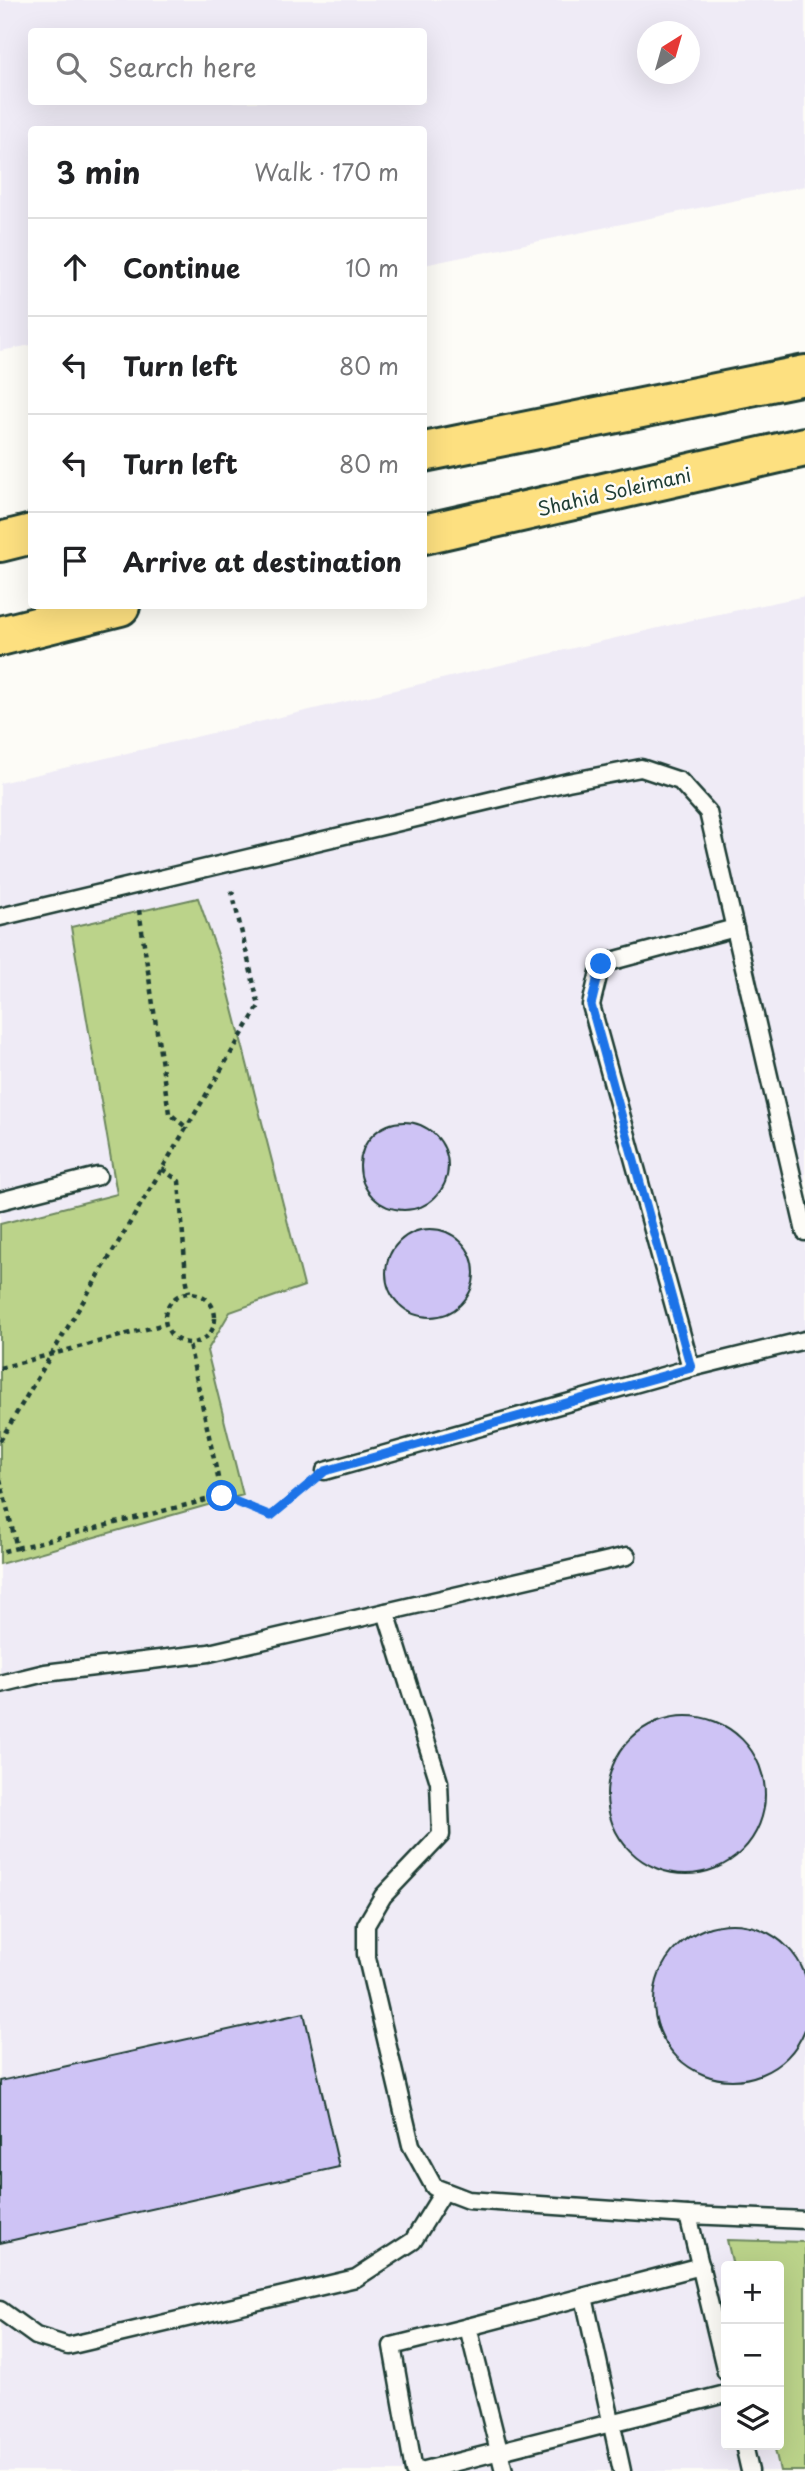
<!DOCTYPE html>
<html lang="en">
<head>
<meta charset="utf-8">
<style>
	body { margin:0; font-family:"Playpen Sans",sans-serif; background:#f6f6f6; color:#202124 }
	.controls { position:absolute; right:21px; bottom:21px; display:grid; overflow:hidden; border-radius:7px; box-shadow:0 7px 28px #0002 }
	.controls button { width:63px; height:63px; display:grid; place-items:center; padding:0; border:0; border-bottom:2px solid #e0e0e0; background:#fff; color:#202124; font:35px sans-serif }
	.compass { position:absolute; left:637px; top:21px; width:63px; height:63px; border-radius:50%; background:#fff; box-shadow:0 7px 28px #0002; rotate:37deg }
	.stop { position:absolute; width:21px; height:21px; margin:-16px; border:5px solid #1a73e8; border-radius:50%; background:#fff }
	.stop.end { background:#1a73e8; border-color:#fff; box-shadow:0 2px 7px #0008 }
	.list { margin:0; padding:0; list-style:none }
	h2 { display:flex; justify-content:space-between; align-items:center; height:91px; margin:0; padding:0 28px; font-size:30px }
	h2 small { font-size:23px; font-weight:400; color:#757577 }
	.list li { display:grid; grid-template-columns:46px 1fr auto; gap:21px; align-items:center; box-sizing:border-box; height:98px; padding:0 28px; border-top:2px solid #e0e0e0 }
	.list b { display:block; font-size:26px; white-space:nowrap }
	.list em { font-size:23px; font-style:normal; color:#757577 }
	.icon { flex:none; width:38px; height:38px; fill:none; stroke:currentColor; stroke-width:2; stroke-linecap:round; stroke-linejoin:round }
	.map { position:relative; flex:none; width:805px; height:2471px; overflow:hidden }
	.search { position:absolute; background:#fff; box-shadow:0 7px 28px #0002; left:28px; top:28px; width:399px; height:77px; display:flex; align-items:center; gap:18px; box-sizing:border-box; padding:0 24px; border-radius:7px; color:#757577; font-size:26px }
	.panel { position:absolute; background:#fff; box-shadow:0 7px 28px #0002; left:28px; top:126px; width:399px; height:483px; border-radius:7px }
	.map>svg:first-child { display:block }
	.built { fill:#efebf6; fill-rule:evenodd }
	.green { fill:#bbd38a; stroke:#6d885f; stroke-width:2 }
	.building { fill:#cec3f5; stroke:#1f3d34; stroke-width:2 }
	.lines { fill:none; stroke-linecap:round; stroke-linejoin:round }
	.service-casing { stroke:#1f3d34; stroke-width:21 }
	.trunk-casing { stroke:#1f3d34; stroke-width:44 }
	.path { stroke:#1f3d34; stroke-width:4.5; stroke-dasharray:5 5; stroke-linecap:butt }
	.service { stroke:#fdfcf7; stroke-width:16 }
	.trunk { stroke:#fde080; stroke-width:38 }
	.route { stroke:#1a73e8; stroke-width:9 }
	.labels { text-anchor:middle; dominant-baseline:central; stroke-width:5; stroke-linejoin:round; paint-order:stroke }
	.street-label { font-size:19px; fill:#1f3d34; stroke:#fdfcf7 }
</style>
</head>
<body>
<div class="map">
<svg width="805" height="2471" viewBox="0 0 805 2471">
	<rect width="100%" height="100%" fill="#fdfcf7"/>
	<filter id="ink" filterUnits="userSpaceOnUse"><feTurbulence type="fractalNoise" baseFrequency=".0143" numOctaves="2"/><feDisplacementMap in="SourceGraphic" scale="14" xChannelSelector="R" yChannelSelector="G"/><feConvolveMatrix kernelMatrix="1 2 1 2 8 2 1 2 1" color-interpolation-filters="sRGB"/></filter>
	<g filter="url(#ink)">
		<!-- built -->
		<g class="built">
			<path d="M0 0H805V186L424 265V130H32L31 345 0 351ZM32 32H424V102H32ZM648 32H690V74H648Z"/>
			<path d="M805 596V2471H0V783L705 617ZM726 2266H779V2445H726Z"/>
		</g>
		<!-- green -->
		<g class="green">
			<polygon points="198,898 222,966 304,1286 230,1312 207,1351 243,1495 0,1564 0,1224 117,1194 71,927"/>
			<polygon points="727,2240 805,2242 805,2471 780,2471 774,2445 779,2445 779,2266 733,2266"/>
		</g>
		<!-- building -->
		<g class="building">
			<circle cx="404" cy="1166" r="44"/>
			<circle cx="430" cy="1273" r="44"/>
			<circle cx="686" cy="1795" r="79"/>
			<circle cx="732" cy="2002" r="78"/>
			<polygon points="304,2013 339,2167 0,2243 0,2081"/>
		</g>
		<g class="lines">
			<defs>
				<g id="service">
					<polyline points="0,917 568,782 641,768 680,781 708,812 805,1232"/>
					<polyline points="735,928 601,964 591,1005 691,1368 805,1340"/>
					<polyline points="0,1201 98,1176"/>
					<polyline points="325,1471 691,1368"/>
					<polyline points="386,1612 439,1782 441,1835 383,1896 366,1925 366,1954 411,2145 434,2187 468,2200 688,2215 805,2220"/>
					<polyline points="0,1684 45,1673 209,1653 627,1556"/>
					<polyline points="688,2215 726,2372"/>
					<polyline points="584,2297 622,2471"/>
					<polyline points="0,2310 36,2336 68,2346 356,2278 413,2241 444,2191"/>
					<polyline points="744,2445 750,2471"/>
					<polyline points="414,2471 392,2346 468,2327"/>
					<polyline points="421,2471 726,2394"/>
					<polyline points="504,2471 468,2327 701,2266"/>
				</g>
				<g id="trunk">
					<polyline points="424,452 805,375"/>
					<polyline points="424,534 805,447"/>
					<polyline points="0,542 32,534"/>
					<polyline points="0,636 120,606"/>
				</g>
			</defs>
			<!-- service casing -->
			<use href="#service" class="service-casing"/>
			<!-- trunk casing -->
			<use href="#trunk" class="trunk-casing"/>
			<!-- path -->
			<g class="path">
				<polyline points="139,910 169,1113 187,1128"/>
				<polyline points="162,1169 179,1181 186,1277 189,1292"/>
				<circle cx="190" cy="1318" r="25"/>
				<polyline points="0,1368 165,1324"/>
				<polyline points="0,1441 259,1006 231,887"/>
				<polyline points="0,1479 17,1548 0,1552"/>
				<polyline points="222,1496 271,1515 306,1487"/>
				<polyline points="17,1548 222,1496 189,1344"/>
			</g>
			<!-- service -->
			<use href="#service" class="service"/>
			<!-- trunk -->
			<use href="#trunk" class="trunk"/>
		</g>
	</g>
	<g class="lines" filter="url(#ink)">
		<!-- route -->
		<polyline class="route" points="222,1496 271,1516 325,1471 691,1368 591,1005 601,964"/>
	</g>
	<g class="labels">
		<!-- street labels -->
		<g class="street-label">
			<text transform="translate(614 491) rotate(-13)">Shahid Soleimani</text>
		</g>
	</g>
</svg>
<div class="controls">
<button>+</button>
<button>−</button>
<button><svg class="icon" aria-label="layers" viewBox="0 0 24 24"><path d="M12 4l9 5-9 5-9-5zM3 14l9 5 9-5"/></svg></button>
</div>
<svg class="compass" viewBox="-18 -18 36 36"><path d="M0-13l5 13h-10z" fill="#e53935"/><path d="M0 13l5-13h-10z" fill="#757577"/></svg>
<div class="stop" style="left:222px;top:1496px"></div>
<div class="stop end" style="left:601px;top:964px"></div>
<div class="search"><svg class="icon" aria-label="search" viewBox="0 0 24 24"><circle cx="10" cy="10" r="6"/><path d="M15 15l6 6"/></svg>Search here</div>
<section class="panel">
<h2>3 min<small>Walk · 170 m</small></h2>
<ul class="list">
<li><svg class="icon" aria-label="ahead" viewBox="0 0 24 24"><path d="M12 20V5M6 11l6-6 6 6"/></svg><div><b>Continue</b></div><em>10 m</em></li>
<li><svg class="icon" aria-label="left" viewBox="0 0 24 24"><path d="M17 20v-9H6M10 6l-5 5 5 5"/></svg><div><b>Turn left</b></div><em>80 m</em></li>
<li><svg class="icon" aria-label="left" viewBox="0 0 24 24"><path d="M17 20v-9H6M10 6l-5 5 5 5"/></svg><div><b>Turn left</b></div><em>80 m</em></li>
<li><svg class="icon" aria-label="arrive" viewBox="0 0 24 24"><path d="M6 21V4h12l-3 4 3 4H6"/></svg><div><b>Arrive at destination</b></div></li>
</ul>
</section>
</div>
</body>
</html>
